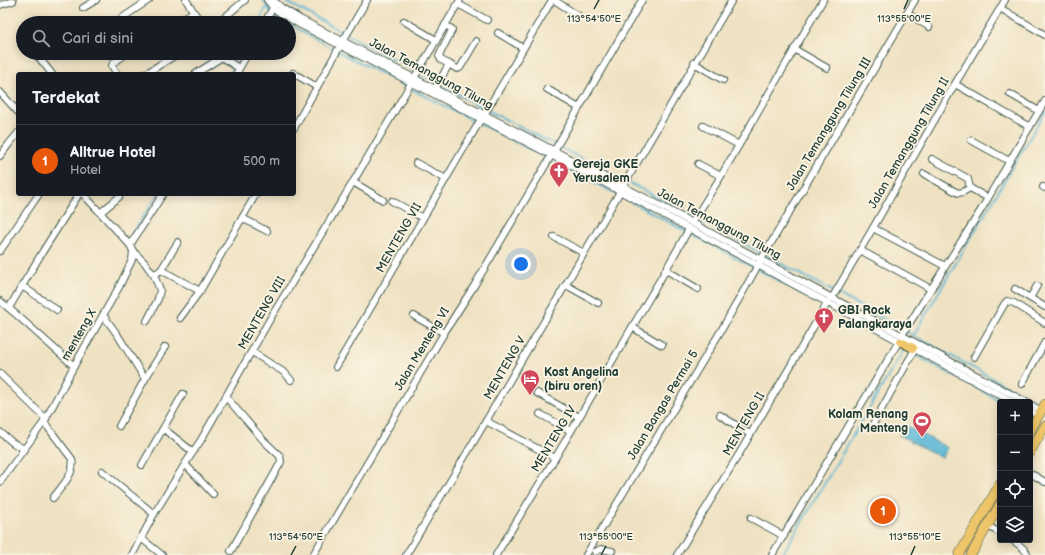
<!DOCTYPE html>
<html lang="id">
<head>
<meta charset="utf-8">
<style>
	body { margin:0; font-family:"Balsamiq Sans",sans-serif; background:#20242c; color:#f1f3f6 }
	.controls { position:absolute; right:12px; bottom:12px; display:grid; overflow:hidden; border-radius:4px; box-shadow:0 2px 10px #0003 }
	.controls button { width:36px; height:36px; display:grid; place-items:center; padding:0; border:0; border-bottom:1px solid #363941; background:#171b24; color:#f1f3f6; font:20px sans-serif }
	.you { position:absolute; left:521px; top:264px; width:14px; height:14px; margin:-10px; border:3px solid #fff; border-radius:50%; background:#1a73e8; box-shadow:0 0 0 6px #1a73e833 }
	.badge { display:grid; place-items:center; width:26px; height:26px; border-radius:50%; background:#ea580c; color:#fff; font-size:13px; font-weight:700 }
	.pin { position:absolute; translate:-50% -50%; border:2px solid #fff; box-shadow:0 1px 4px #0006 }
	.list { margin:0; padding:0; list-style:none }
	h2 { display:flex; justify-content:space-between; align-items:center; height:52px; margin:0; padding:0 16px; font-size:17px }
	h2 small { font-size:13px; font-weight:400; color:#9ea1a6 }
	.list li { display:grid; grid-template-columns:26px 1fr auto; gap:12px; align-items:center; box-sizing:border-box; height:72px; padding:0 16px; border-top:1px solid #363941 }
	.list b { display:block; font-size:15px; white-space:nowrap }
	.list p { margin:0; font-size:13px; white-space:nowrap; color:#9ea1a6 }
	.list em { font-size:13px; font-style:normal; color:#9ea1a6 }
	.icon { flex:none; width:22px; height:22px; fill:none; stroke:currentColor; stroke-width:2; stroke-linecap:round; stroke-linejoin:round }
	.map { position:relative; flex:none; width:1045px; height:555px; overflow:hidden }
	.search { position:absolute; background:#171b24; box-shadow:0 2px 10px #0003; left:16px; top:16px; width:280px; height:44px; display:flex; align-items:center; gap:10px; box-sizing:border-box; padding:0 14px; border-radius:22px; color:#9ea1a6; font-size:15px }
	.panel { position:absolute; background:#171b24; box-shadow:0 2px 10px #0003; left:16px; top:72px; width:280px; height:124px; border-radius:4px }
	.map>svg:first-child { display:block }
	.water { fill:#56b5d4; stroke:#3a7984 }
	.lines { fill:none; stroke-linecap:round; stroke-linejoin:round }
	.stream { stroke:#56b5d4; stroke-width:2 }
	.minor-casing { stroke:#3e5649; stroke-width:8 }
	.major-casing { stroke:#3e5649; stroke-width:10 }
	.highway-casing { stroke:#3e5649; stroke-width:10 }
	.minor { stroke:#fff; stroke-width:6 }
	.major { stroke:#eec569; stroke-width:8 }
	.highway { stroke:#eec569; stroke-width:9 }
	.ticks { fill:none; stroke:#1f3d34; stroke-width:1.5 }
	.labels { text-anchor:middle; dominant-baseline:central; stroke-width:3.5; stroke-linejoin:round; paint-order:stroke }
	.street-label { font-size:12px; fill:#1f3d34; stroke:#fcf5e5 }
	.poi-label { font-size:12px; font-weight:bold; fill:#1f3d34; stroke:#fcf5e5; text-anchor:start }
	.ticks-label { font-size:10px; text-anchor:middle; fill:#1f3d34; stroke:#fcf5e5; stroke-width:3.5; stroke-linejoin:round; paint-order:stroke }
</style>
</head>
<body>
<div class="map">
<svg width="1045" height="555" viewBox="0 0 1045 555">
	<rect width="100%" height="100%" fill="#fcf5e5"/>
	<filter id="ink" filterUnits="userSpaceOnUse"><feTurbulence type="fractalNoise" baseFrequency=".025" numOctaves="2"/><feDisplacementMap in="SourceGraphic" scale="8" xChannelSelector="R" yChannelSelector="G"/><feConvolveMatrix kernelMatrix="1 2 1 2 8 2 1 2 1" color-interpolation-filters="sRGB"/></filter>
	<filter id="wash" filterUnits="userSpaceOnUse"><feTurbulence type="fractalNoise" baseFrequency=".012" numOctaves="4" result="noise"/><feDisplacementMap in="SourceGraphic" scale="16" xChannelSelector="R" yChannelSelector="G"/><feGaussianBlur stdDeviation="0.9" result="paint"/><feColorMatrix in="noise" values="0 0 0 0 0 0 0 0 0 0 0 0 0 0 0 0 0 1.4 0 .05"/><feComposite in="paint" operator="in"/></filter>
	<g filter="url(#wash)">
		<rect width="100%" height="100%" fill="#efe2c2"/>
		<!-- water -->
		<polygon class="water" points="905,425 948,448 942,458 899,435"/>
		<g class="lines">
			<!-- stream -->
			<g class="stream">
				<polyline points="263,0 273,16 287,23"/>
				<polyline points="283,0 487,110 557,146 626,181 836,293 1037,403"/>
				<polyline points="258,23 267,6"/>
				<polyline points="289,24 337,51 619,195 1003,402"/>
				<polyline points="230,74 242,53"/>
				<polyline points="130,237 158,194"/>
				<polyline points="913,336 1045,112"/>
				<polyline points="782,555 905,348"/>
			</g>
		</g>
	</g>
	<g filter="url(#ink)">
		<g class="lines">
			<defs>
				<g id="minor">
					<polyline points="186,0 201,23"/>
					<polyline points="267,0 275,10 297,23 599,180 901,342"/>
					<polyline points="273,0 282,8 300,19 659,205 1026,402"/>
					<polyline points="554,0 579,16"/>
					<polyline points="458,4 487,20"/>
					<polyline points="0,5 13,1"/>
					<polyline points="83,8 96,0"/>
					<polyline points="1000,8 1045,35"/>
					<polyline points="907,13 929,27"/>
					<polyline points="404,21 436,40"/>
					<polyline points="116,22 149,0"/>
					<polyline points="176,23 193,12"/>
					<polyline points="218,23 245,0"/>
					<polyline points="264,23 273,8"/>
					<polyline points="498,33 523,48"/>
					<polyline points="343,41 367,0"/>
					<polyline points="794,49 827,68"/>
					<polyline points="37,55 52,74"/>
					<polyline points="221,57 239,68"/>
					<polyline points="694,63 723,80"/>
					<polyline points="449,64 457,69 460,68 476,41"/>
					<polyline points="293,73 317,87"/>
					<polyline points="117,74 112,66 113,63 128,53"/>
					<polyline points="145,74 179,53"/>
					<polyline points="195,74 219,59 222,56 221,53"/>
					<polyline points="236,74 248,53"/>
					<polyline points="955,84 1030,127"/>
					<polyline points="435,89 449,64 441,60 439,56 452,30 452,29 445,25"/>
					<polyline points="547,89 579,108"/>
					<polyline points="0,92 18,112"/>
					<polyline points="1010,94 1039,111"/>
					<polyline points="484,115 552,0"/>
					<polyline points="703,126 739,145"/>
					<polyline points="294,128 340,46"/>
					<polyline points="971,140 1009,161"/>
					<polyline points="554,151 642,0"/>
					<polyline points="0,156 9,144 18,133"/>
					<polyline points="416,163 446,179"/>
					<polyline points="698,164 721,176"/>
					<polyline points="924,174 958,193 963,192 970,188 968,179 965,177 932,159"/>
					<polyline points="353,182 383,200"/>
					<polyline points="1043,187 1045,188"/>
					<polyline points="970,188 988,198"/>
					<polyline points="83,194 130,245"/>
					<polyline points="392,201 423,218"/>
					<polyline points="100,213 119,197"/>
					<polyline points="242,218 267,231"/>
					<polyline points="692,223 721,176 823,0"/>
					<polyline points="873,228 945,266"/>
					<polyline points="554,237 584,253"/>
					<polyline points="860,250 931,289"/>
					<polyline points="0,251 39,194"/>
					<polyline points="133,251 145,263 152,273 155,274 161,270 178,242"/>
					<polyline points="161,270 200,291"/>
					<polyline points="666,270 698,289"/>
					<polyline points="566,285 598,303"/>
					<polyline points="22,286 57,310"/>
					<polyline points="1015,289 1045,307"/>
					<polyline points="832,298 873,228 955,84 1005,0"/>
					<polyline points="1030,298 1037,286"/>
					<polyline points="0,301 18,316 74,366"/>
					<polyline points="9,308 43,251 79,194"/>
					<polyline points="103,315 117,334 145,379"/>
					<polyline points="414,316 444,333"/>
					<polyline points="180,318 200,291 256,194"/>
					<polyline points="147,321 158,299 160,290 153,273"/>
					<polyline points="632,327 662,345"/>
					<polyline points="902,335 981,210 1045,101"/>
					<polyline points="913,348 1013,402"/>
					<polyline points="252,352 285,373 291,380"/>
					<polyline points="974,357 1005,303 1007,301 1014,303 1045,323"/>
					<polyline points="336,367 481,119"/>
					<polyline points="0,374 46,419"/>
					<polyline points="1022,384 1045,342"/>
					<polyline points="537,393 579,417"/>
					<polyline points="226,397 264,441 280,456 281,462 276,471 231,551"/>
					<polyline points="1030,404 1041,411"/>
					<polyline points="1030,411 1039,416"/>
					<polyline points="540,414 571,431"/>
					<polyline points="720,415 750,434"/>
					<polyline points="486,421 555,458"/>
					<path d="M44 422 72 459C76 473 61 487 53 498"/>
					<polyline points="119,426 145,379 165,347"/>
					<polyline points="872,426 915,349"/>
					<polyline points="164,429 193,452"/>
					<polyline points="0,432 13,443 24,449"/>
					<polyline points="185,464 213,494"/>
					<polyline points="142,465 183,394"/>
					<polyline points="102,471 154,514"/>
					<polyline points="1030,473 1045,482"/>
					<polyline points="0,482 44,422 74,366 119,287 132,260 133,251 130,245 163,194"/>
					<polyline points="751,518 784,536"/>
					<polyline points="988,526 1000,533"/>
					<polyline points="141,538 162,555"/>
					<path d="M1012 540C1018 544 1025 548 1028 555"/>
					<polyline points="595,552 601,549 612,551"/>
					<polyline points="132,555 154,514 185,464 201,440 270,319 353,182 460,0"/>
					<polyline points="313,555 444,333 474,286 551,156"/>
					<polyline points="406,555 486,421 732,0"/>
					<polyline points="496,555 557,455 664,273 689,229"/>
					<polyline points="586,555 722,329 761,260 915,0"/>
					<polyline points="677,555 739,454 828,302"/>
					<polyline points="772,555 899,341"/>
				</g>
				<polyline id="major" points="901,342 913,348"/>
				<g id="highway">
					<polyline points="1030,431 1045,404"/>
					<polyline points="1030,452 1045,426"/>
					<polyline points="959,555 1000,484"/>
					<polyline points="971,555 1000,504"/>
				</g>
			</defs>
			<!-- minor casing -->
			<use href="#minor" class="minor-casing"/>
			<!-- major casing -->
			<use href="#major" class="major-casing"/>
			<!-- highway casing -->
			<use href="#highway" class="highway-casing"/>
			<!-- minor -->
			<use href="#minor" class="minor"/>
			<!-- major -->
			<use href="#major" class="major"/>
			<!-- highway -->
			<use href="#highway" class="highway"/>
		</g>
	</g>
	<!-- ticks -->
	<path class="ticks" d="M594 9 599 0M904 9 908 0M291 555 296 546M601 555 606 546M911 555 915 546"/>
	<!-- icons -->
	<defs>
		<symbol id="church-pin" viewBox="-11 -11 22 30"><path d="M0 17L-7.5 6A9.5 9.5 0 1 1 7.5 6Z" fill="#d1495b" stroke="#fcf5e5"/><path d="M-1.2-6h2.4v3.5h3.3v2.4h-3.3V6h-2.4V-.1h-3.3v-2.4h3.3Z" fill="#fff"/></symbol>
		<symbol id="hotel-pin" viewBox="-11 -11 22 30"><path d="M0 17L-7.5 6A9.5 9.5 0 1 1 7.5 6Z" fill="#d1495b" stroke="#fcf5e5"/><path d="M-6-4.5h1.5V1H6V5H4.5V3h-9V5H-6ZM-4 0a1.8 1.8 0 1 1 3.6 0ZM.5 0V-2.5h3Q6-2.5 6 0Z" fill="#fff"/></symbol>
		<symbol id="stadium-pin" viewBox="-11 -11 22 30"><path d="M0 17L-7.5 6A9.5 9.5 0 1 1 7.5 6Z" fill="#d1495b" stroke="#fcf5e5"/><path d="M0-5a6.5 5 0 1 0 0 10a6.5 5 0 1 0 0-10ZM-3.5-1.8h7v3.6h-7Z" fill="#fff"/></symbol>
	</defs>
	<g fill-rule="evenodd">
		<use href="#church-pin" x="548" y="160" width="22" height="30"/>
		<use href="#church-pin" x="813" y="306" width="22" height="30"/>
		<use href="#hotel-pin" x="519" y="368" width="22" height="30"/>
		<use href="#stadium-pin" x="911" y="410" width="22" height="30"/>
	</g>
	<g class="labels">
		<!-- street labels -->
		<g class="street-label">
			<text transform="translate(431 74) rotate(28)">Jalan Temanggung Tilung</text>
			<text transform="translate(829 124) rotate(-59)">Jalan Temanggung Tilung III</text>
			<text transform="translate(909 143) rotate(-60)">Jalan Temanggung Tilung II</text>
			<text transform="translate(719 224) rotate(28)">Jalan Temanggung Tilung</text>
			<text transform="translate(399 238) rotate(-60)">MENTENG VII</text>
			<text transform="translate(262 313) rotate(-60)">MENTENG VIII</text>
			<text transform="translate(79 335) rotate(-60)">menteng X</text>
			<text transform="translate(422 349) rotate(-59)">Jalan Menteng VI</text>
			<text transform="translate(505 368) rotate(-60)">MENTENG V</text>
			<text transform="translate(663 405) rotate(-59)">Jalan Bangas Permai 5</text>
			<text transform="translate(744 424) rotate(-60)">MENTENG II</text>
			<text transform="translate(554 439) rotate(-59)">MENTENG IV</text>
		</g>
		<!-- poi labels -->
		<g class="poi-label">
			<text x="573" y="164">Gereja GKE<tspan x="573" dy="14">Yerusalem</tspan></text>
			<text x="838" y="310">GBI Rock<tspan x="838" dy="14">Palangkaraya</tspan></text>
			<text x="544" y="372">Kost Angelina<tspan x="544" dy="14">(biru oren)</tspan></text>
			<text x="908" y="414" text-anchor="end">Kolam Renang<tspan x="908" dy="14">Menteng</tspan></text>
		</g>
	</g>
	<g class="ticks-label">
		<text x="594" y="22">113°54'50"E</text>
		<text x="904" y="22">113°55'00"E</text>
		<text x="296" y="540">113°54'50"E</text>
		<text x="606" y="540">113°55'00"E</text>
		<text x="915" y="540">113°55'10"E</text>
	</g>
</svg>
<div class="controls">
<button>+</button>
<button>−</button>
<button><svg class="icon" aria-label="locate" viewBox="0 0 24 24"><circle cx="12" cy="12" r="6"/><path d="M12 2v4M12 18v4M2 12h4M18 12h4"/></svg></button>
<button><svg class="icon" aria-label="layers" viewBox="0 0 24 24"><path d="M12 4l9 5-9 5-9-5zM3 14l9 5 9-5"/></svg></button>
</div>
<div class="you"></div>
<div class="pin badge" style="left:883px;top:511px">1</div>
<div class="search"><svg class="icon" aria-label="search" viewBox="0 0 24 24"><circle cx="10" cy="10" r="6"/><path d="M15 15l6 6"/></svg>Cari di sini</div>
<section class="panel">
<h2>Terdekat<small></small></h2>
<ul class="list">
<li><span class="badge">1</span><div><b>Alltrue Hotel</b><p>Hotel</p></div><em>500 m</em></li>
</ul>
</section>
</div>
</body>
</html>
